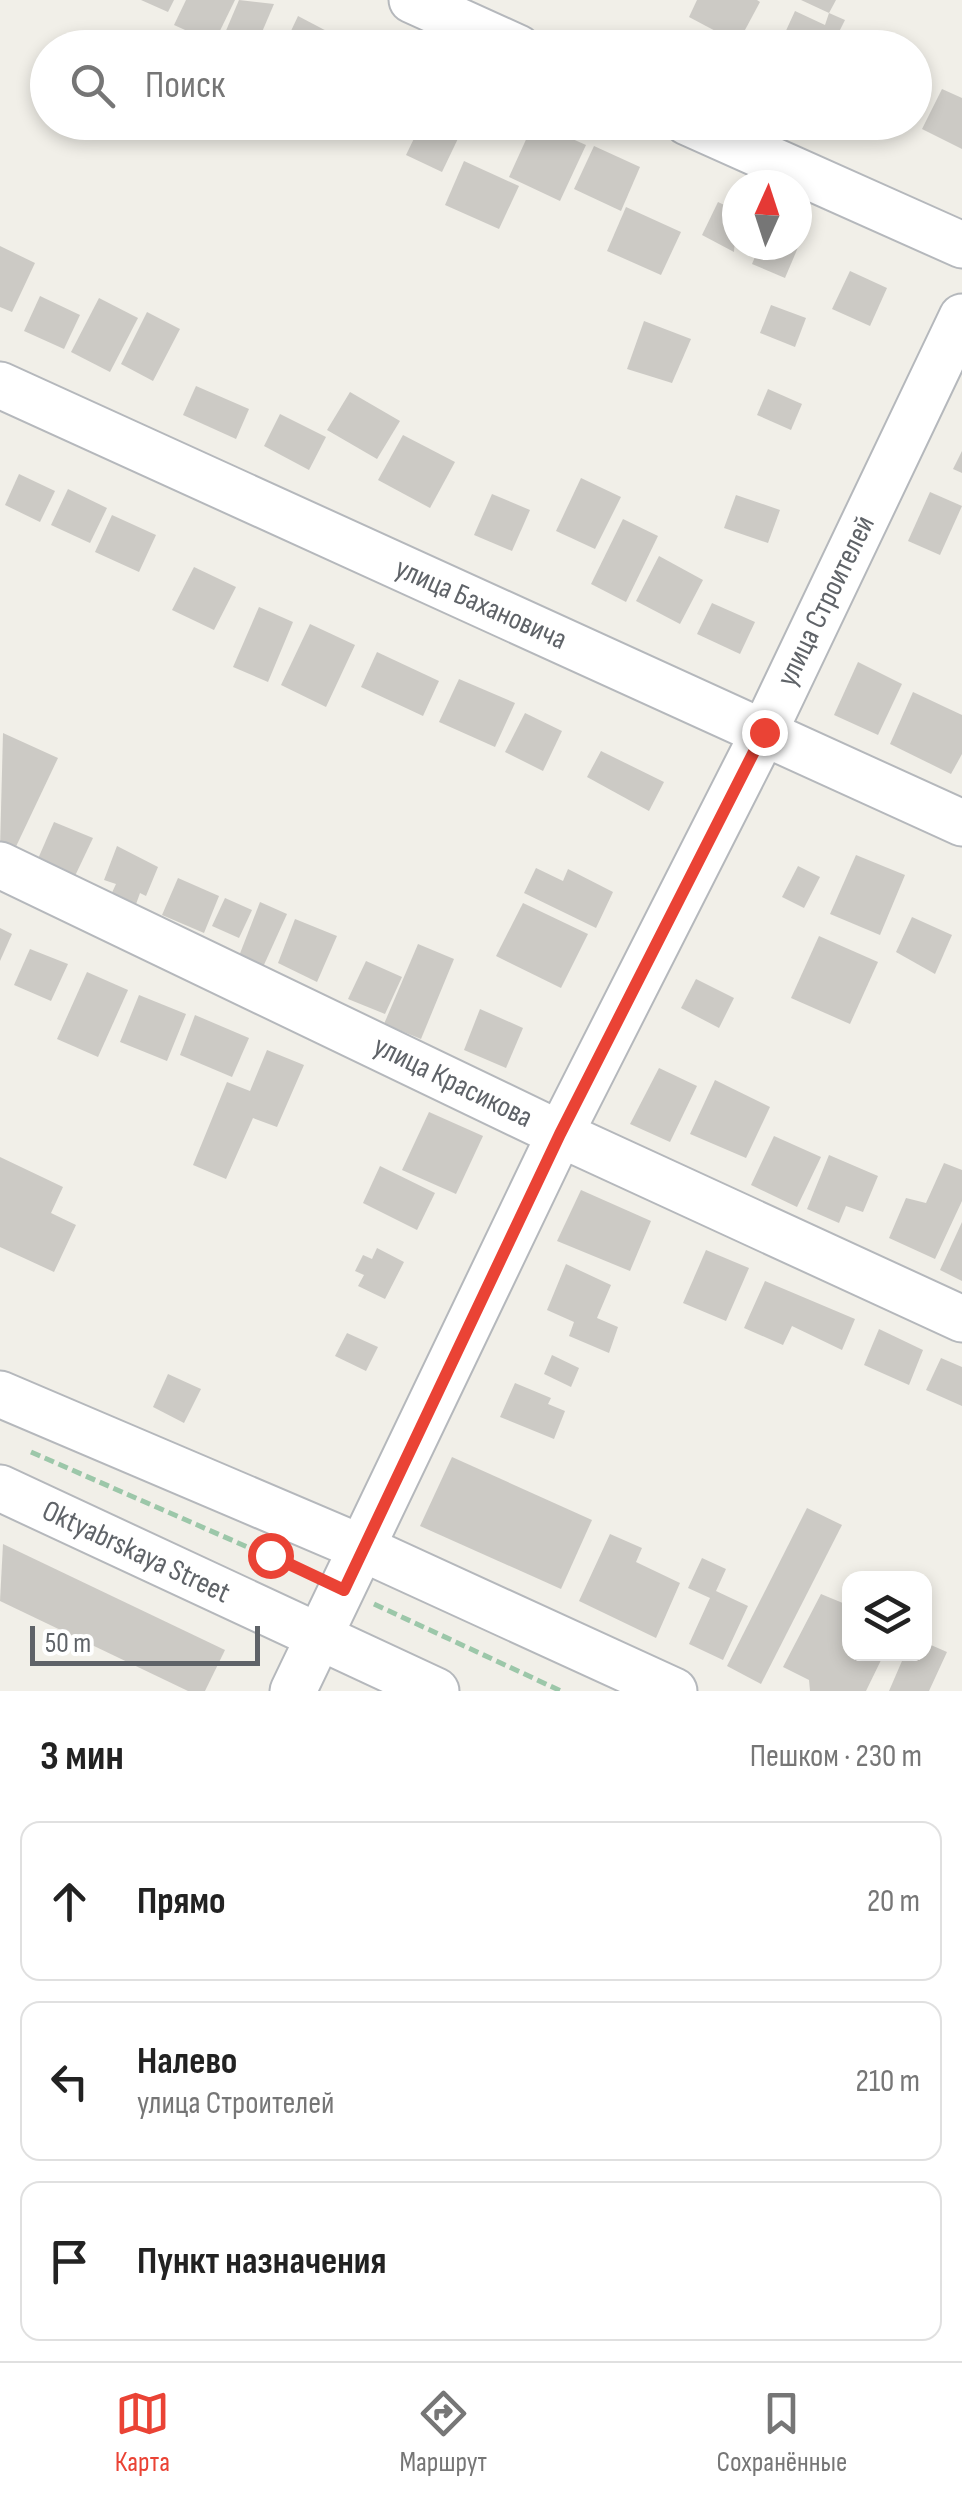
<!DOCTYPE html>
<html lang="ru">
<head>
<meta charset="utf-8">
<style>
	body { margin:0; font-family:"Sofia Sans Condensed",sans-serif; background:#f2f2f2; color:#222 }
	.controls { position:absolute; right:30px; bottom:30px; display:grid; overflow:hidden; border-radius:20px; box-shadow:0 5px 15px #0003 }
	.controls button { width:90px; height:90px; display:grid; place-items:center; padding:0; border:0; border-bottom:2px solid #e0e0e0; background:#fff; color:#222; font:50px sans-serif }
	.compass { position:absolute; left:722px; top:170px; width:90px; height:90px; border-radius:50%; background:#fff; box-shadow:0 5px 15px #0003; rotate:3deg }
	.scale { position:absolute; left:30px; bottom:25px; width:230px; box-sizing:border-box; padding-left:10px; border:5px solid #5f6368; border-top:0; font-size:28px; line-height:35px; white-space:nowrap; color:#5f6368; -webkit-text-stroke:8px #fff; paint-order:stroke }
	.stop { position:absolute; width:30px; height:30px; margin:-22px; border:8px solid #ea4335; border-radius:50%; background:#fff }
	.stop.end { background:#ea4335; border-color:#fff; box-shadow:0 2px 10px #0008 }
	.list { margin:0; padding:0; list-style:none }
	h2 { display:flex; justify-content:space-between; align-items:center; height:130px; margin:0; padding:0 40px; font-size:42px }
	h2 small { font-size:32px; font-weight:400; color:#767676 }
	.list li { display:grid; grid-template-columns:65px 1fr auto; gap:30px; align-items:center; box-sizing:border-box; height:160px; margin:0 20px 20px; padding:0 20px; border:2px solid #e0e0e0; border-radius:20px }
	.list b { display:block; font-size:38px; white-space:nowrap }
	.list p { margin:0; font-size:32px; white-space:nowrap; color:#767676 }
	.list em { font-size:32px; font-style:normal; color:#767676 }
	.icon { flex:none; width:55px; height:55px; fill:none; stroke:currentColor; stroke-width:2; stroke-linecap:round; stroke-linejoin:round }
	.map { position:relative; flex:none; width:962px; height:1691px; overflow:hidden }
	.search { position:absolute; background:#fff; box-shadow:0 5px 15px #0003; left:30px; right:30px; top:30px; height:110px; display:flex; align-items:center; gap:25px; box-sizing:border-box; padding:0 35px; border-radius:55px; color:#767676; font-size:38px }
	.sheet { height:670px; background:#fff }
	nav { display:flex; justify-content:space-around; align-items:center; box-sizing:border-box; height:140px; border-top:2px solid #e0e0e0; background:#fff; font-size:28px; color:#767676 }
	nav a { display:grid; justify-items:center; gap:5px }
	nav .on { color:#ea4335 }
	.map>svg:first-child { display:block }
	.building { fill:#cccac5 }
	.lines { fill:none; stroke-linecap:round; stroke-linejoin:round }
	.minor-casing { stroke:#b5b8bc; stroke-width:49 }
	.path { stroke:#9cc7a9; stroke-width:5; stroke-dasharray:10 5; stroke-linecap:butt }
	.minor { stroke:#fff; stroke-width:45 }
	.route { stroke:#ea4335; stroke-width:12 }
	.labels { text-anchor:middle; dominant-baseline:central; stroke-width:8; stroke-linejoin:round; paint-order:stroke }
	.street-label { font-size:30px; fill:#5f6368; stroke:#fff }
</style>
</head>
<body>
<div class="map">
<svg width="962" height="1691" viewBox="0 0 962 1691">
	<rect width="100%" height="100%" fill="#f1efe8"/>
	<!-- building -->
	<g class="building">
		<polygon points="141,0 174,0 168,12"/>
		<polygon points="186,0 235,0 214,43 174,25"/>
		<polygon points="239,0 274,4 256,46 225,33"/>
		<polygon points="697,0 757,0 760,2 738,43 689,17"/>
		<polygon points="801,0 836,0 829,13"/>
		<polygon points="795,11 825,25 829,13 845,20 831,48 778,48"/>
		<polygon points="298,16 338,37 333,48 283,48"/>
		<polygon points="348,37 370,48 343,48"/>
		<polygon points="942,89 962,98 962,149 922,129"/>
		<polygon points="422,122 464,126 442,172 406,155"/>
		<polygon points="534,122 586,145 560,201 509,177"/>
		<polygon points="594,146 640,167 621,211 574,189"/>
		<polygon points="464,161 519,186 499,229 445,205"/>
		<polygon points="718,202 737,211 734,252 702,235"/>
		<polygon points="626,207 681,232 661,275 607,251"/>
		<polygon points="760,245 799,245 785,278 752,264"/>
		<polygon points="0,246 35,263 12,312 0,307"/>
		<polygon points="850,271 887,288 870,326 832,309"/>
		<polygon points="40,296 80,315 64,349 24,331"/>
		<polygon points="99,298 138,318 110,372 71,352"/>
		<polygon points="771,305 806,318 795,347 760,333"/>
		<polygon points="147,312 180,329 153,381 121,364"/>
		<polygon points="644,321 691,339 672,383 627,369"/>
		<polygon points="196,386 249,409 236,439 183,415"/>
		<polygon points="768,389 802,404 791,430 757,415"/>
		<polygon points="350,392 400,421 377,459 327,430"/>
		<polygon points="280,414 326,437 309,470 264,446"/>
		<polygon points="403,435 455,462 430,508 378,480"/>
		<polygon points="962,451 962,473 953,469"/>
		<polygon points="19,474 55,491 40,522 5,505"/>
		<polygon points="581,478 621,497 595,549 556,531"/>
		<polygon points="68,489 107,508 90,543 51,525"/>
		<polygon points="930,492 962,506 940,555 908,541"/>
		<polygon points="492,494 530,510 512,551 474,535"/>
		<polygon points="736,495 780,510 768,543 724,528"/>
		<polygon points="112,515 156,535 139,572 95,552"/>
		<polygon points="623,519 658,536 626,602 591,584"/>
		<polygon points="659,556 703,580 680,624 636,601"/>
		<polygon points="194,567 236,587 214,630 172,610"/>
		<polygon points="712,603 755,622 740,654 697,634"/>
		<polygon points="259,607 293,622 268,682 233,667"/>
		<polygon points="310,624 355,645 326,707 281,685"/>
		<polygon points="377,652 439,681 423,716 361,687"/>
		<polygon points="858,662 902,684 878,735 834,715"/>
		<polygon points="459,679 515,703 495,747 439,722"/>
		<polygon points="913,692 962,715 962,754 951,774 890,744"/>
		<polygon points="525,713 562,731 543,771 505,752"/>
		<polygon points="3,733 58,758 12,855 0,849"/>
		<polygon points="601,751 664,782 649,811 587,777"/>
		<polygon points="54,822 93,838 74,878 37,861"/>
		<polygon points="117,846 158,867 146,896 140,893 135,907 110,897 116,884 104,880"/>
		<polygon points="856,855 905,875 880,935 830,914"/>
		<polygon points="798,866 820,877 804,908 782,897"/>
		<polygon points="536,868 563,881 568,869 613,892 596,928 524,893"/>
		<polygon points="178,878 219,896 204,933 162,915"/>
		<polygon points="225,898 252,910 239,938 212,926"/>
		<polygon points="260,902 287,914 263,967 239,956"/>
		<polygon points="523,903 588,934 561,988 496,956"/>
		<polygon points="912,917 952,935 935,974 896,952"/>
		<polygon points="295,919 337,936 317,982 278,963"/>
		<polygon points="0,928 12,934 0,961"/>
		<polygon points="819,936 878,962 850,1024 791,998"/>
		<polygon points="418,944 454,959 421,1039 384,1024"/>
		<polygon points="30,949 68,964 51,1001 14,985"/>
		<polygon points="366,961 402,977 385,1014 348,999"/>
		<polygon points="87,972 128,990 98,1057 57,1039"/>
		<polygon points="696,979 734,998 719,1028 681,1008"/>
		<polygon points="139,995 186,1014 167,1061 120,1042"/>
		<polygon points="480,1009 523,1028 506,1068 464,1050"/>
		<polygon points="195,1015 249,1038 232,1077 180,1055"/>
		<polygon points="267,1050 304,1065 277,1127 253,1118 226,1179 193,1165 227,1082 250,1091"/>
		<polygon points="659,1068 697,1086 670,1142 630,1124"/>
		<polygon points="715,1080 770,1107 746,1158 690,1134"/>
		<polygon points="429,1112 483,1136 456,1194 402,1170"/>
		<polygon points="774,1136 821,1157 797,1207 751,1185"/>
		<polygon points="829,1155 878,1176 863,1212 846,1206 839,1223 807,1209"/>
		<polygon points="0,1157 63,1187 51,1213 76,1225 54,1272 0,1247"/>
		<polygon points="944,1163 962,1170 962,1201 935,1259 889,1238 906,1198 926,1203"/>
		<polygon points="380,1166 435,1193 417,1230 363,1203"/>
		<polygon points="581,1190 651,1221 630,1271 557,1241"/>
		<polygon points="962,1222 962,1281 940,1270"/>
		<polygon points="377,1248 404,1262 385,1299 358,1286 364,1275 355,1271 363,1255 372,1259"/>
		<polygon points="706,1250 749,1268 726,1321 683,1303"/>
		<polygon points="566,1264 611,1285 597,1318 618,1327 609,1353 569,1336 574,1322 547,1310"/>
		<polygon points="765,1281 855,1319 842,1350 792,1326 783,1345 744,1328"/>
		<polygon points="879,1329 923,1350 909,1385 864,1365"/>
		<polygon points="347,1333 378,1347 366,1371 335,1356"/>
		<polygon points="552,1355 579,1368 571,1387 544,1374"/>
		<polygon points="941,1358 962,1367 962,1406 926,1390"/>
		<polygon points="168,1374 201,1389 184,1423 153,1407"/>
		<polygon points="515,1383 551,1398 548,1404 565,1411 554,1439 500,1417"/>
		<polygon points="452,1457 592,1520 561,1589 420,1526"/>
		<polygon points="807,1508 842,1525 761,1684 727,1666"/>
		<polygon points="610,1534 642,1548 636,1562 680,1583 656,1638 579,1601"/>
		<polygon points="3,1544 225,1650 205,1691 188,1691 0,1601"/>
		<polygon points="702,1558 726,1569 716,1591 748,1606 723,1660 689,1644 710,1598 688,1588"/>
		<polygon points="821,1594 850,1606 850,1654 884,1654 866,1691 810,1691 809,1680 783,1667"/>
		<polygon points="924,1642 947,1652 929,1691 889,1691 905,1654 924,1654"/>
	</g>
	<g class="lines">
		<defs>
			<g id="minor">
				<polyline points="412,0 518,48"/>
				<polyline points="687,122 962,245"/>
				<polyline points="0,385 962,823"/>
				<polyline points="0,865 560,1134 962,1319"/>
				<polyline points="0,1394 364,1549 674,1691"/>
				<polyline points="0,1488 436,1691"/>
				<polyline points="293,1691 560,1134 764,732 962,317"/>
			</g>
		</defs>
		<!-- minor casing -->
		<use href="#minor" class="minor-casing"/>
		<!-- path -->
		<g class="path">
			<polyline points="31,1452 309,1574"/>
			<polyline points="374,1604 561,1691"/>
		</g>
		<!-- minor -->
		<use href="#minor" class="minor"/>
	</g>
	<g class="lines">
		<!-- route -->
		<polyline class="route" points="270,1555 344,1590 560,1134 764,732"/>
	</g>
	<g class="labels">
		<!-- street labels -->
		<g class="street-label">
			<text transform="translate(826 601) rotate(-64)">улица Строителей</text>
			<text transform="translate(481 604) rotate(24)">улица Бахановича</text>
			<text transform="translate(453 1082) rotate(26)">улица Красикова</text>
			<text transform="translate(136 1552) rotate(25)">Oktyabrskaya Street</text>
		</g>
	</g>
</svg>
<div class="controls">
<button><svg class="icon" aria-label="layers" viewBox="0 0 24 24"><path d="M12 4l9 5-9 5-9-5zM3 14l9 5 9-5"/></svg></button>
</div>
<svg class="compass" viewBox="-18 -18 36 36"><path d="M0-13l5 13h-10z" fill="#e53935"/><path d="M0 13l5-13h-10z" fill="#767676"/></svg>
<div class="scale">50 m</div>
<div class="stop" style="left:270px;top:1555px"></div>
<div class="stop end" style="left:764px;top:732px"></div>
<div class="search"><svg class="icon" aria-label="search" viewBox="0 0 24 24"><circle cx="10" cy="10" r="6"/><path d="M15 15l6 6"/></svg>Поиск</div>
</div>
<section class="sheet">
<h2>3 мин<small>Пешком · 230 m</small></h2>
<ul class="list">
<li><svg class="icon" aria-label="ahead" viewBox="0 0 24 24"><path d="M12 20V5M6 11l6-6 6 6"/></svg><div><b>Прямо</b></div><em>20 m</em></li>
<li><svg class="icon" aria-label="left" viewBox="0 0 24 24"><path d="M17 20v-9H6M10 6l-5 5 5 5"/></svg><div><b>Налево</b><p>улица Строителей</p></div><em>210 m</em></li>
<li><svg class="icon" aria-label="arrive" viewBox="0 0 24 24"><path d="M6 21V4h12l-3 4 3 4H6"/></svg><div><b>Пункт назначения</b></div></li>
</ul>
</section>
<nav>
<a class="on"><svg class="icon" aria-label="map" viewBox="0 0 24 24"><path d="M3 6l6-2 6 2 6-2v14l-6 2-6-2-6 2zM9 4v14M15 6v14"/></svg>Карта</a>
<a><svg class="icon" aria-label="directions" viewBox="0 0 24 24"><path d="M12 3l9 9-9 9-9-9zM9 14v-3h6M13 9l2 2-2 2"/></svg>Маршрут</a>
<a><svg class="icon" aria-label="saved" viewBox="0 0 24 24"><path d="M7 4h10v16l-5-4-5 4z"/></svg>Сохранённые</a>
</nav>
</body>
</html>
